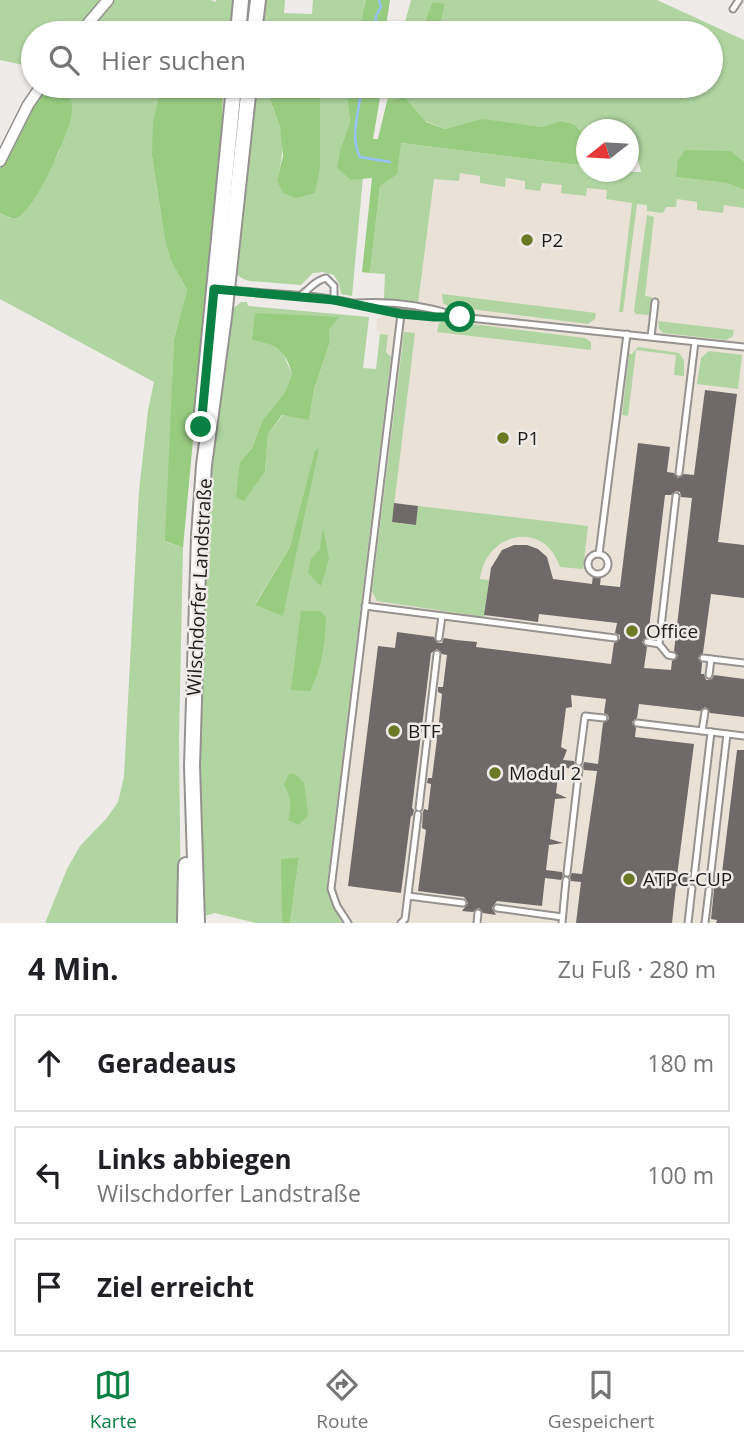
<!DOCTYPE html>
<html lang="de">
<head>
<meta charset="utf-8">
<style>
	body { margin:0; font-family:"Open Sans",sans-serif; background:#f6f6f6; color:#202124 }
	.compass { position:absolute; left:576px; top:119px; width:63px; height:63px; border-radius:50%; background:#fff; box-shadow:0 2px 5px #0004; rotate:253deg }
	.stop { position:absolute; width:21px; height:21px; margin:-16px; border:5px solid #0b8043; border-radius:50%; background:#fff }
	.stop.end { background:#0b8043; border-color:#fff; box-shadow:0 2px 7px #0008 }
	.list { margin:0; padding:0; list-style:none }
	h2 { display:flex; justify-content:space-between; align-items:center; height:91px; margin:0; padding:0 28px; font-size:30px }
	h2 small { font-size:23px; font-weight:400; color:#757577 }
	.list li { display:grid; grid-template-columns:46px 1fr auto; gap:21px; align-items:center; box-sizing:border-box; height:98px; margin:0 14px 14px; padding:0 14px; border:2px solid #e0e0e0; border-radius:0px }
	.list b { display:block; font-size:26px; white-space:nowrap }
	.list p { margin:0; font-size:23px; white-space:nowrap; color:#757577 }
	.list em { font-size:23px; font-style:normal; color:#757577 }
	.icon { flex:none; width:38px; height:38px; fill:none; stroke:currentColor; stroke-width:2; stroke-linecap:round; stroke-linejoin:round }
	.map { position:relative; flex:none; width:744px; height:923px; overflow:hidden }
	.search { position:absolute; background:#fff; box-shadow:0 2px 5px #0004; left:21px; right:21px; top:21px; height:77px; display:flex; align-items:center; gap:18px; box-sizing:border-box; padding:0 24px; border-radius:38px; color:#757577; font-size:26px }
	.sheet { height:427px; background:#fff }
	nav { display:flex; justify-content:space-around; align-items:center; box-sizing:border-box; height:98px; border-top:2px solid #e0e0e0; background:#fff; font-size:19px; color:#757577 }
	nav a { display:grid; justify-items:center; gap:4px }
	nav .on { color:#0b8043 }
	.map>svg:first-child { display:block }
	.built { fill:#eae1d7 }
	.green { fill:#b0d5a1; fill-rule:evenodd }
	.forest { fill:#98cc81 }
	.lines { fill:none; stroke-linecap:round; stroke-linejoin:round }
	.stream { stroke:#98c2fa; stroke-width:2.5 }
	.building { fill:#6f6a69; fill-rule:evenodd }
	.service-casing { stroke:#95928f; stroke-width:9 }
	.minor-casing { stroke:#95928f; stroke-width:13 }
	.secondary-casing { stroke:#95928f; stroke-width:18 }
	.service { stroke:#fff; stroke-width:5 }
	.minor { stroke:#fff; stroke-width:10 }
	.secondary { stroke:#fff; stroke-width:14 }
	.route { stroke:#0b8043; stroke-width:9 }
	.poi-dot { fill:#6b7925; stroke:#efebe8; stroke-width:2.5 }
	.labels { text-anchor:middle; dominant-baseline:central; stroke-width:5; stroke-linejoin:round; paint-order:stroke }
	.poi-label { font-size:19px; fill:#1d1c1b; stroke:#efebe8; text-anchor:start }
	.street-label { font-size:19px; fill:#1d1c1b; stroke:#efebe8 }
</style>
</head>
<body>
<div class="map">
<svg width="744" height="923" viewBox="0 0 744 923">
	<rect width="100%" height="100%" fill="#efebe8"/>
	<!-- built -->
	<polygon class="built" points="586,166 586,172 629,171 727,183 744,190 744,923 306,923 376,373 380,332 376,331 377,318 382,318 383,303 385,274 370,273 397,174"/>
	<!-- green -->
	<g class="green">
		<polygon points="0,0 104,0 77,33 33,33 33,67 0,60"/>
		<polygon points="114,0 210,0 216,2 216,0 285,0 284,13 312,14 313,0 366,0 358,33 83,33"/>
		<polygon points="411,0 657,0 744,40 744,162 731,151 677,162 676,177 727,183 744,190 744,208 724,205 723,213 697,210 697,202 677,199 676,207 666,207 663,213 647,211 647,205 637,204 623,312 619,312 632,203 606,199 607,190 587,188 586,196 561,193 562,185 542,183 540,191 525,189 525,181 506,178 505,187 480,183 480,176 460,173 459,181 434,179 418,303 384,299 385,274 370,273 380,186 400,143 586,166 586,172 641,172 634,143 629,140 628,130 586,130 586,136 574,124 560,121 542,127 480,120 445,129 425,121 405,97 387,101 388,93 409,86 507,86 559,97 560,87 556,86 711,86 711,33 439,33 445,5 432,2 421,33 402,33"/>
		<polygon points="65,86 162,86 152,156 165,240 171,261 187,290 174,339 166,542 183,548 179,739 181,923 45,923 67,869 80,846 106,819 118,802 124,777 139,491 148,410 154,382 0,299 0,213 10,218 24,213 38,193 59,152 72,110"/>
		<path d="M256 86H269C267 99 275 111 279 124 285 143 282 161 277 180 295 153 329 119 317 86H349L347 98 350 122 341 147 351 180 363 177 352 296 341 294 339 284 334 275 323 272 313 273 301 285 250 281C240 279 237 275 233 266Z"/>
		<polygon points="647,215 654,217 645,296 652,297 650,315 636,314 634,311"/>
		<polygon points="442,294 596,313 595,319 588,324 448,306 443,303"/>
		<path d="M241 302H247L248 306 369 317 363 368 376 369 380 334 388 335 386 352 391 357 327 884 330 900 342 923H290L299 858 283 904 282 923H256L215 913 204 916V923H200L196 839 208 479 231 310ZM329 329 330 342 314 390 309 419 283 415 268 434 265 471 240 462 252 448 262 421 285 392 292 374 282 351 265 342ZM318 449 283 615 255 604 290 547Z"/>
		<polygon points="447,321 585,338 591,342 591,350 437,332 439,323"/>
		<polygon points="658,321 734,330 733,336 726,340 663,333 659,329"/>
		<path d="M404 332 415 333 392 522 416 525 418 506 588 526 583 569 560 567C544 519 486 532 480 579L489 580 484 617 377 601 372 591Z"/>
		<polygon points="638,347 679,353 684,360 684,376 674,375 676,355 636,350 628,416 622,415 629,354 632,354"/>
		<polygon points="709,351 742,355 738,389 697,384 701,358"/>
	</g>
	<!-- forest -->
	<g class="forest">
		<polygon points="366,0 390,0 385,33 358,33"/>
		<polygon points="432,2 445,4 439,33 421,33"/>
		<path d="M45 86H65C68 94 73 103 72 112 70 131 34 214 16 218 10 219 5 215 0 213V169L31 107Z"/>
		<polygon points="162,86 223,86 222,128 183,548 165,541 174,339 187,290 171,261 165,240 152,156 153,122"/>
		<polygon points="269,86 317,86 320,94 320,167 315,193 296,198 283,193 277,180 283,156 280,127 268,94"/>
		<polygon points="349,86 382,86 373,139 378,139 387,101 405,97 426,122 445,129 482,119 542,127 560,121 574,124 586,136 586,166 401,143 397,174 380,186 370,273 362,272 372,178 351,180 337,168 341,147 350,122 347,98"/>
		<polygon points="685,150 731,151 744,162 744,190 727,183 676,177 677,162"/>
		<path d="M255 313 339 317 329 329 330 342 314 390 309 420 282 415 268 434 265 471 244 501 236 497 240 462 252 448 262 421 285 392 292 374C286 350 275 344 252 340Z"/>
		<polygon points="319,448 283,616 255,605 290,547 315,451"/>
		<polygon points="323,528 329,558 321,586 308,573 311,559 320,549"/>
		<path d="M301 611H320L326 618C325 643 322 668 310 691L291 690Z"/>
		<path d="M289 774H295L304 783 308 815 299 825 288 820C292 806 291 797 284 785Z"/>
		<polygon points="299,858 290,923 282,923 281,859"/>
	</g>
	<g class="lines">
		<!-- stream -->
		<g class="stream">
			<polyline points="375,33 376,16 381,7 379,0"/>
			<path d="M362 86C360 108 349 137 360 157L390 162"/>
		</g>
	</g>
	<!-- building -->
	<g class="building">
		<path d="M705 390 737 394 718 542 744 545V598L711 594 703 653 698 658 702 663 701 674H704L706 680 712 679 714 675 744 679V717L710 713 705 707 700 711 639 704 637 718 632 722 636 728 635 737 694 744 677 876 689 877 692 883 687 887 676 886 672 923H576L581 882 571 881 570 877 572 873 582 874 597 771 584 770 583 766 584 762 598 764 603 723 609 719 608 715 604 713 606 699 571 695 572 707 566 708 561 747 567 750 563 760 574 761 575 765 574 769 559 767 556 793 567 798 555 799 550 839 563 843 549 845 546 870 562 872 563 876 561 880 545 878 542 906 497 901 492 908 496 915 483 913 479 908 473 912 462 911 468 903 464 897 418 891 426 830 422 828 423 812 424 809 428 810 431 784 427 783 428 778H432L437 739 433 737V733L438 732 442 694 438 692V687H443L447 655 442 654 437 649 431 653 412 808 414 810 412 817 411 815 401 893 348 886 378 646 395 648 397 632 434 637 438 643H442L444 638 456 640 477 642 476 647 611 664 614 643 620 639V635L615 633 617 623 539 614 538 622 484 615 491 568 502 550 514 545H527L538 549 547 557 553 579 592 584 593 575 601 576 600 585 620 587 638 443 670 447 667 472 674 473 678 478 684 474 694 475ZM676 491 680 492 681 497 692 498 674 651 678 656 672 661 671 670 644 668 647 647 642 642 648 637 665 495H671Z"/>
		<polygon points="394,503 418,506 416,525 392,522"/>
		<polygon points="737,750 744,750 744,923 716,923 717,920 711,919 714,890 711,885 715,880 721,881"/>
	</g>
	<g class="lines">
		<defs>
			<g id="service">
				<polyline points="733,9 739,0"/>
				<path d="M227 290C269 294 312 294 352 303 389 311 422 317 460 317L744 347"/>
				<path d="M299 296C310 290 313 281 326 278L334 286V300"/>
				<path d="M356 303C388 301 423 305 454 315"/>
				<polyline points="651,337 655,302"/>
				<polyline points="679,473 695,342"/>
				<polyline points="599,554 627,334"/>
				<circle cx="598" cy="564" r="10"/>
				<polyline points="365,606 615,638"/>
				<polyline points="439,638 442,616"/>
				<polyline points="647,642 659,644 668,655 673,656"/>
				<polyline points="659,644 676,496"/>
				<polyline points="703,658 744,663"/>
				<polyline points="709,675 711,659"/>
				<polyline points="637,723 711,732 694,878"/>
				<polyline points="702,731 705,712"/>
				<polyline points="711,732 744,736"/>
				<polyline points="579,762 585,716 604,718"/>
				<polyline points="419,808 437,654"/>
				<polyline points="567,873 579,769"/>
				<polyline points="710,880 727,734"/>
				<polyline points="408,896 463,903"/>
				<polyline points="497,908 562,917"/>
				<polyline points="348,923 337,906 331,889 401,314"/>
				<polyline points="401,923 405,919 418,814"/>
				<polyline points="477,923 478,913"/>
				<polyline points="562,923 566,880"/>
				<polyline points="688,923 692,888"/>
				<polyline points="705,923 709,890"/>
			</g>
			<g id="minor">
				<polyline points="80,33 108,0"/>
				<polyline points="0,161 28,105 41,86"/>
			</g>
			<g id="secondary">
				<polyline points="238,33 241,0"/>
				<polyline points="254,33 258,0"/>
				<polyline points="202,412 234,86"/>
				<polyline points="185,923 186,865"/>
				<polyline points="197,923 192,766 199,536 204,465 224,317 249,86"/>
			</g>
		</defs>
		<!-- service casing -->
		<use href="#service" class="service-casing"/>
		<!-- minor casing -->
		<use href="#minor" class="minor-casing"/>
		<!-- secondary casing -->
		<use href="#secondary" class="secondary-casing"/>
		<!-- service -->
		<use href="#service" class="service"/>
		<!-- minor -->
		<use href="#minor" class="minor"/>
		<!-- secondary -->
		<use href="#secondary" class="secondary"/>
	</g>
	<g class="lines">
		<!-- route -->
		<polyline class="route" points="201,427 214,289 334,300 401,314 434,317 460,317"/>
	</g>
	<!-- markers -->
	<g class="poi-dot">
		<circle cx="527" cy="240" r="7"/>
		<circle cx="503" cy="438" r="7"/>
		<circle cx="632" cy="631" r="7"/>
		<circle cx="394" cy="731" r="7"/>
		<circle cx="495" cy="773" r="7"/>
		<circle cx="629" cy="879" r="7"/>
	</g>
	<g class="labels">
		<!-- poi labels -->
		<g class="poi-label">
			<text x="541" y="240">P2</text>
			<text x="517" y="438">P1</text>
			<text x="646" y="631">Office</text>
			<text x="408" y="731">BTF</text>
			<text x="509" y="773">Modul 2</text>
			<text x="643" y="879">ATPC-CUP</text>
		</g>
		<!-- street labels -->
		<g class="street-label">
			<text transform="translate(199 587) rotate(-87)">Wilschdorfer Landstraße</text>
		</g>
	</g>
</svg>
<svg class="compass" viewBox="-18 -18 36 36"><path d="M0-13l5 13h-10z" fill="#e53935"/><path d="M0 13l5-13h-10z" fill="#757577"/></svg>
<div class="stop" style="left:460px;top:317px"></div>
<div class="stop end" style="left:201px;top:427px"></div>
<div class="search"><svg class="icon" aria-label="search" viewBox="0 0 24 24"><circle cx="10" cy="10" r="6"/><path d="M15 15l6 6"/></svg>Hier suchen</div>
</div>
<section class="sheet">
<h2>4 Min.<small>Zu Fuß · 280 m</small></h2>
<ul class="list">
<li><svg class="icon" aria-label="ahead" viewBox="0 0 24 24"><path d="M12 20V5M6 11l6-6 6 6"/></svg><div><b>Geradeaus</b></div><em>180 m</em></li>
<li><svg class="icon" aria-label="left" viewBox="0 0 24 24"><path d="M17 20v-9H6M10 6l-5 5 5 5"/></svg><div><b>Links abbiegen</b><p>Wilschdorfer Landstraße</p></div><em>100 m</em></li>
<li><svg class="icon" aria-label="arrive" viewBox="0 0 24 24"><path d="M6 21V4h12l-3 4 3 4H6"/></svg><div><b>Ziel erreicht</b></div></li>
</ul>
</section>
<nav>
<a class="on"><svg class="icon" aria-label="map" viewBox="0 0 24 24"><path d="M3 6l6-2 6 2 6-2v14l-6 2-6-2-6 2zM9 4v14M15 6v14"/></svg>Karte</a>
<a><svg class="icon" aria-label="directions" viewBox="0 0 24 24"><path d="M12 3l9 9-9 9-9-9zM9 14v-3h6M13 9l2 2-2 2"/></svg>Route</a>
<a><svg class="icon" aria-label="saved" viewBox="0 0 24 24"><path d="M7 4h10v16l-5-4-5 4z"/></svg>Gespeichert</a>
</nav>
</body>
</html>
